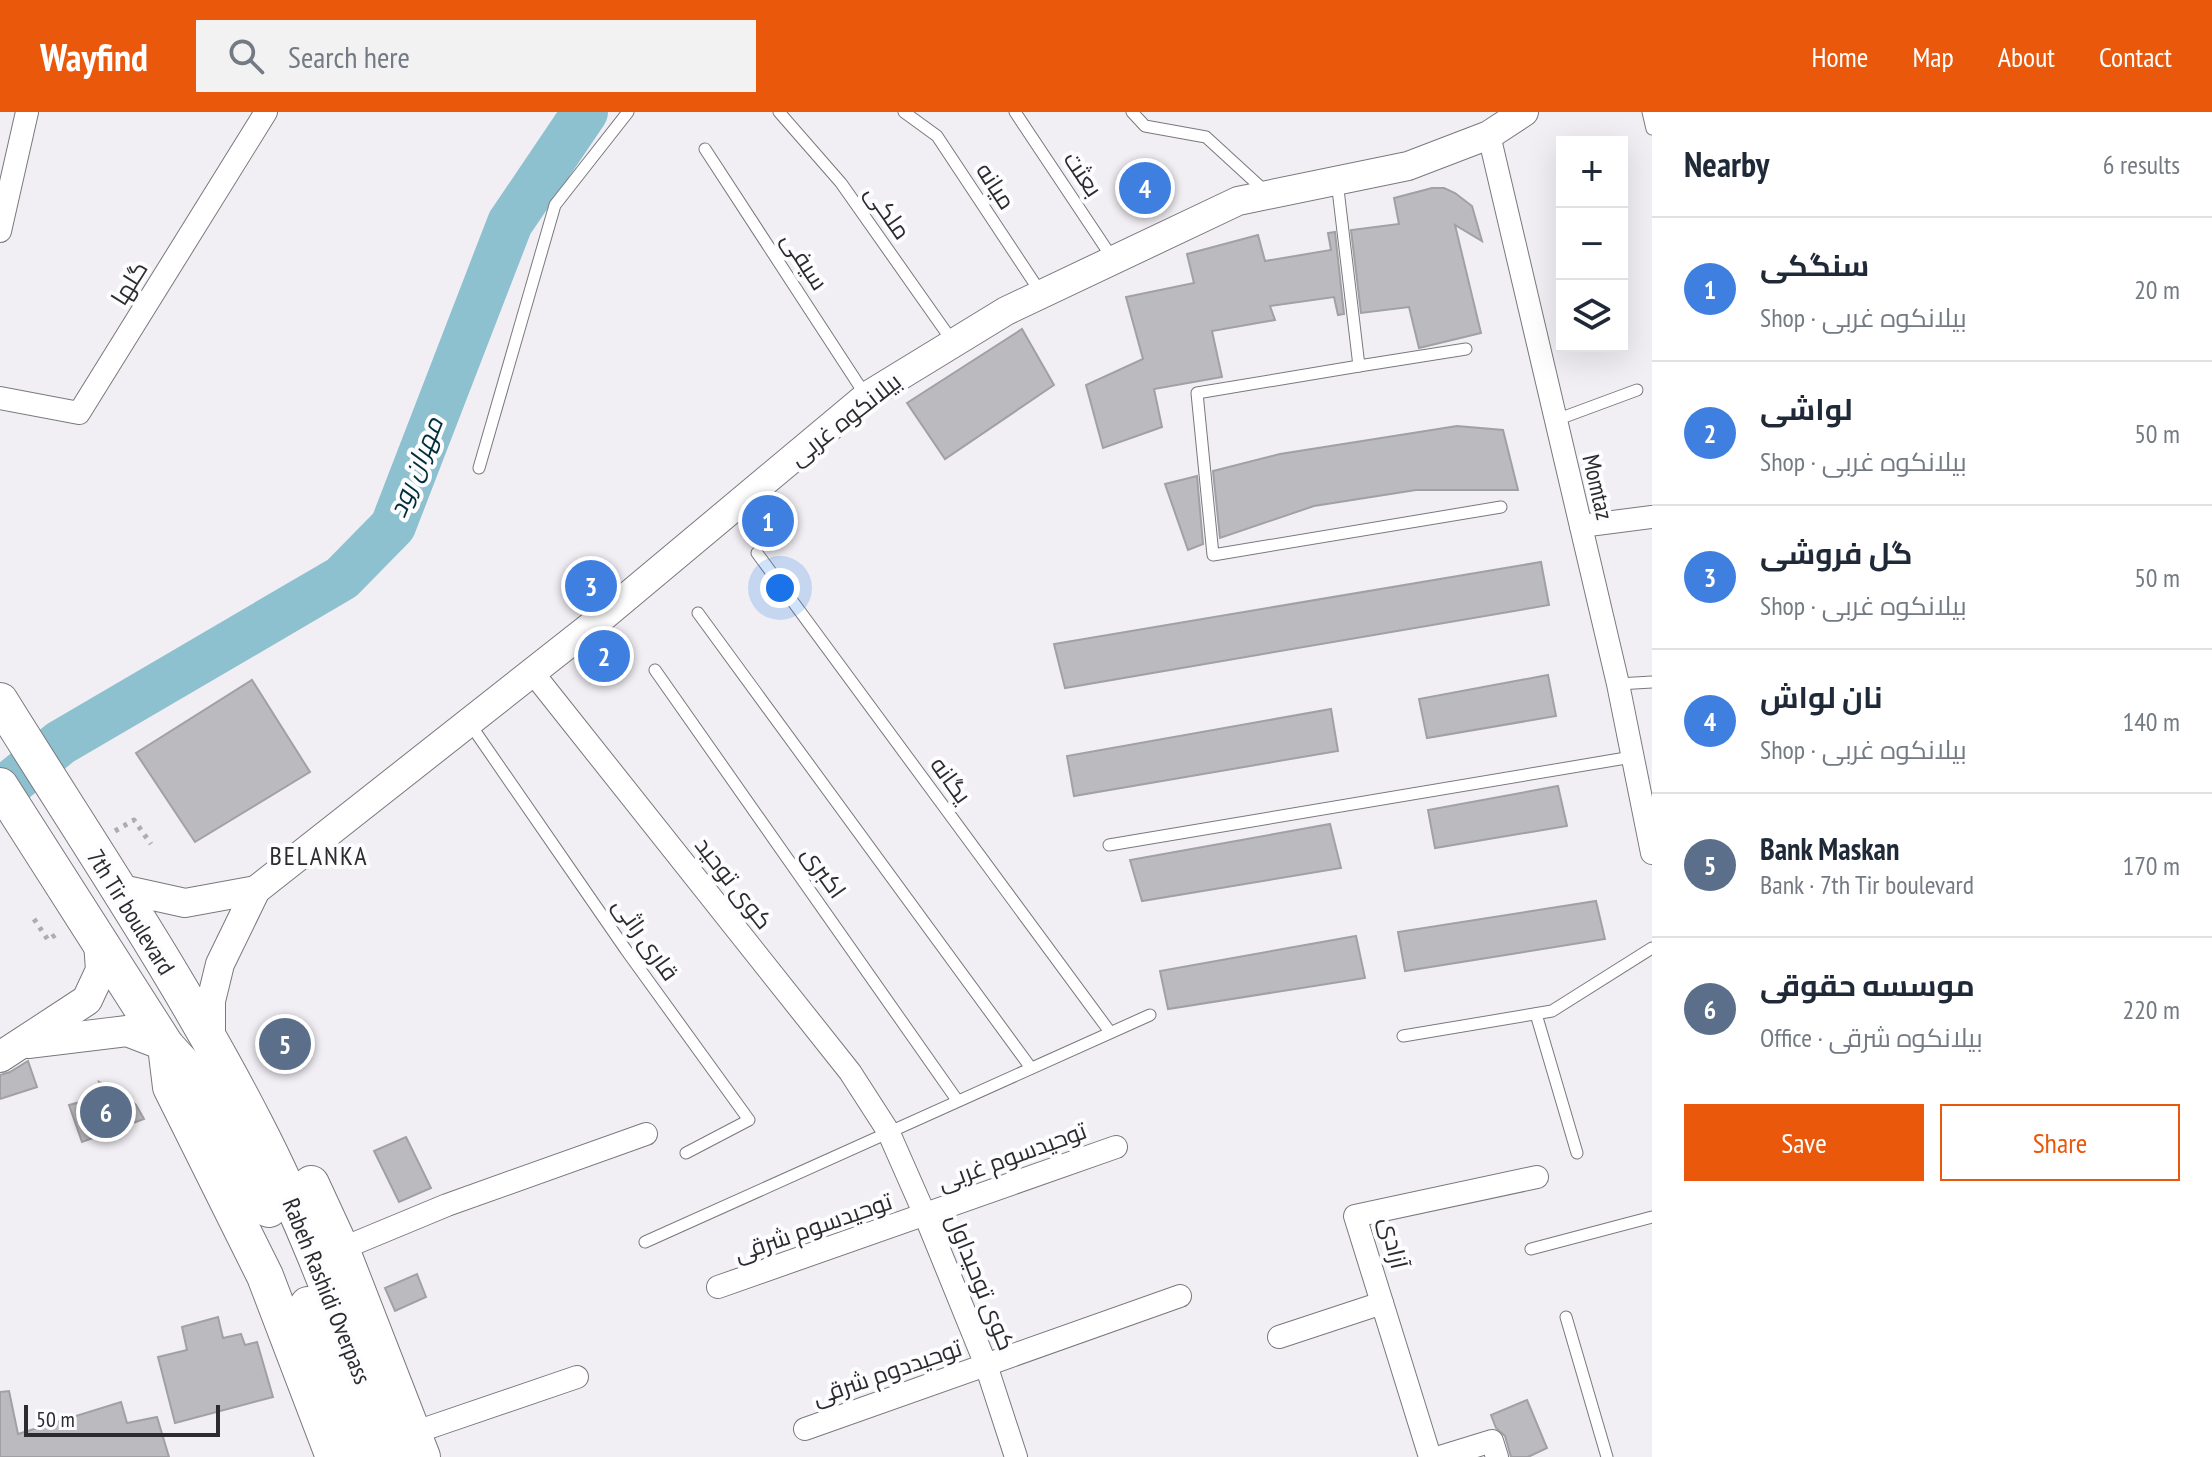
<!DOCTYPE html>
<html lang="en">
<head>
<meta charset="utf-8">
<style>
	body { margin:0; font-family:"PT Sans Narrow",Cairo,sans-serif; background:#f2f2f3; color:#1f2937 }
	.controls { position:absolute; right:24px; top:24px; display:grid; overflow:hidden; border-radius:0px; box-shadow:0 8px 32px #0002 }
	.controls button { width:72px; height:72px; display:grid; place-items:center; padding:0; border:0; border-bottom:2px solid #e0e1e3; background:#fff; color:#1f2937; font:40px sans-serif }
	.scale { position:absolute; left:24px; bottom:20px; width:196px; box-sizing:border-box; padding-left:8px; border:4px solid #2c2b2d; border-top:0; font-size:22px; line-height:28px; white-space:nowrap; color:#2c2b2d; -webkit-text-stroke:6px #fdfdff; paint-order:stroke }
	.you { position:absolute; left:780px; top:476px; width:28px; height:28px; margin:-20px; border:6px solid #fff; border-radius:50%; background:#1a73e8; box-shadow:0 0 0 12px #1a73e833 }
	.badge { display:grid; place-items:center; width:52px; height:52px; border-radius:50%; background:#ea580c; color:#fff; font-size:26px; font-weight:700 }
	.pin { position:absolute; translate:-50% -50%; border:4px solid #fff; box-shadow:0 2px 8px #0006 }
	.list { margin:0; padding:0; list-style:none }
	h2 { display:flex; justify-content:space-between; align-items:center; height:104px; margin:0; padding:0 32px; font-size:34px }
	h2 small { font-size:26px; font-weight:400; color:#747a83 }
	.list li { display:grid; grid-template-columns:52px 1fr auto; gap:24px; align-items:center; box-sizing:border-box; height:144px; padding:0 32px; border-top:2px solid #e0e1e3 }
	.list b { display:block; font-size:30px; white-space:nowrap }
	.list p { margin:0; font-size:26px; white-space:nowrap; color:#747a83 }
	.list em { font-size:26px; font-style:normal; color:#747a83 }
	.actions { display:flex; gap:16px; padding:24px 32px }
	.actions a { flex:1; padding:18px 0; border:2px solid #ea580c; border-radius:0px; text-align:center; font-size:28px; color:#ea580c }
	.actions .main { background:#ea580c; color:#fff }
	.icon { flex:none; width:44px; height:44px; fill:none; stroke:currentColor; stroke-width:2; stroke-linecap:round; stroke-linejoin:round }
	.map { position:relative; flex:none; width:1652px; height:1345px; overflow:hidden }
	header { display:flex; align-items:center; gap:48px; box-sizing:border-box; height:112px; padding:0 40px; background:#ea580c; color:#fff }
	header strong { font-size:38px }
	nav { display:flex; gap:44px; margin-inline-start:auto; font-size:28px }
	.search { width:560px; height:72px; background:#f2f2f3; display:flex; align-items:center; gap:20px; box-sizing:border-box; padding:0 28px; border-radius:0px; color:#747a83; font-size:30px }
	main { display:flex }
	aside { flex:1; background:#fff }
	.map>svg:first-child { display:block }
	.lines { fill:none; stroke-linecap:round; stroke-linejoin:round }
	.river { stroke:#8ec1cf; stroke-width:46 }
	.building { fill:#bbbabe; stroke:#a1a0a4; stroke-width:2 }
	.service-casing { stroke:#7a787d; stroke-width:13 }
	.minor-casing { stroke:#7a787d; stroke-width:24 }
	.tertiary-casing { stroke:#7a787d; stroke-width:30 }
	.secondary-casing { stroke:#7a787d; stroke-width:32 }
	.trunk-casing { stroke:#7a787d; stroke-width:38 }
	.path { stroke:#aeacb0; stroke-width:5; stroke-dasharray:4 6; stroke-linecap:butt }
	.service { stroke:#fff; stroke-width:11 }
	.minor { stroke:#fff; stroke-width:22 }
	.tertiary { stroke:#fff; stroke-width:28 }
	.secondary { stroke:#fff; stroke-width:30 }
	.trunk { stroke:#fff; stroke-width:36 }
	.labels { text-anchor:middle; dominant-baseline:central; stroke-width:8; stroke-linejoin:round; paint-order:stroke }
	.street-label { font-size:24px; fill:#2c2b2d; stroke:#fdfdff }
	.water-label { font-size:26px; font-style:italic; fill:#002f3a; stroke:#fdfdff }
	.neighbourhood-label { font-size:26px; letter-spacing:2px; fill:#2c2b2d; stroke:#fdfdff }
</style>
</head>
<body>
<header>
<strong>Wayfind</strong>
<div class="search"><svg class="icon" aria-label="search" viewBox="0 0 24 24"><circle cx="10" cy="10" r="6"/><path d="M15 15l6 6"/></svg>Search here</div>
<nav><a>Home</a><a>Map</a><a>About</a><a>Contact</a></nav>
</header>
<main>
<div class="map">
<svg width="1652" height="1345" viewBox="0 0 1652 1345">
	<rect width="100%" height="100%" fill="#f1eff4"/>
	<g class="lines">
		<!-- river -->
		<polyline class="river" points="0,680 60,631 342,466 393,414 510,111 585,0"/>
	</g>
	<!-- building -->
	<g class="building">
		<polygon points="1150,55 1168,80 1141,97 1123,71"/>
		<polygon points="1432,76 1444,76 1455,81 1472,94 1482,129 1455,113 1481,221 1419,236 1409,195 1361,201 1351,118 1399,112 1394,86"/>
		<polygon points="1335,120 1344,202 1338,203 1334,185 1270,194 1275,208 1212,219 1222,265 1154,277 1162,315 1103,336 1086,273 1143,247 1126,185 1194,171 1187,142 1258,123 1265,149 1331,138 1328,121"/>
		<polygon points="1022,217 1054,273 945,347 907,291"/>
		<polygon points="1457,314 1503,318 1518,378 1416,378 1314,394 1220,426 1213,359 1280,342"/>
		<polygon points="1197,364 1203,432 1188,438 1165,372"/>
		<polygon points="768,390 785,415 768,426 751,403"/>
		<polygon points="1541,450 1549,493 1065,576 1054,532"/>
		<polygon points="605,525 623,551 604,564 586,539"/>
		<polygon points="1548,563 1556,604 1427,626 1419,587"/>
		<polygon points="252,568 310,660 195,730 136,641"/>
		<polygon points="1331,597 1338,639 1074,684 1067,644"/>
		<polygon points="1558,674 1567,714 1435,736 1428,698"/>
		<polygon points="1330,712 1341,756 1142,789 1130,748"/>
		<polygon points="1596,789 1605,827 1405,859 1398,820"/>
		<polygon points="1356,824 1365,866 1168,897 1160,859"/>
		<polygon points="292,906 309,941 281,955 260,924"/>
		<polygon points="28,949 37,975 0,987 0,963 10,960"/>
		<polygon points="99,970 123,982 136,993 144,1007 82,1030 69,993 103,984"/>
		<polygon points="406,1025 431,1076 399,1090 374,1039"/>
		<polygon points="417,1162 426,1185 395,1199 385,1176"/>
		<polygon points="218,1205 223,1226 241,1222 245,1233 257,1230 273,1285 175,1311 158,1245 187,1238 182,1215"/>
		<polygon points="9,1279 18,1322 121,1290 127,1311 157,1305 169,1345 0,1345 0,1280"/>
		<polygon points="1527,1288 1547,1336 1528,1345 1511,1345 1505,1324 1496,1316 1491,1303"/>
	</g>
	<g class="lines">
		<defs>
			<g id="service">
				<polyline points="779,0 841,71 953,230"/>
				<polyline points="904,0 937,24 1041,181"/>
				<polyline points="1015,0 1113,147"/>
				<polyline points="1132,0 1145,14 1206,25 1266,80"/>
				<polyline points="1648,0 1652,17"/>
				<polyline points="705,37 866,284"/>
				<polyline points="1337,69 1359,254 1466,237"/>
				<polyline points="1359,254 1197,281 1213,443 1501,395"/>
				<polyline points="1556,308 1637,278"/>
				<polyline points="479,356 555,93 628,0"/>
				<polyline points="757,441 1110,920"/>
				<polyline points="698,501 1031,956"/>
				<polyline points="655,558 957,988"/>
				<polyline points="1618,572 1652,570"/>
				<polyline points="470,612 626,838 749,1008 686,1041"/>
				<polyline points="1109,733 1632,645"/>
				<polyline points="1536,902 1577,1041"/>
				<polyline points="1403,924 1552,899 1652,836"/>
				<polyline points="645,1130 1150,903"/>
				<polyline points="1531,1137 1652,1105"/>
				<polyline points="1566,1205 1607,1345"/>
			</g>
			<g id="minor">
				<polyline points="1489,23 1618,572 1652,741"/>
				<polyline points="0,119 27,0"/>
				<polyline points="0,286 79,301 266,0"/>
				<polyline points="1581,414 1652,405"/>
				<polyline points="533,561 850,960 888,1019 925,1103 986,1253 1016,1345"/>
				<polyline points="341,1137 447,1093 646,1022"/>
				<polyline points="718,1175 1116,1035"/>
				<polyline points="1279,1225 1382,1191"/>
				<polyline points="805,1317 1180,1184"/>
				<polyline points="413,1321 577,1265"/>
				<polyline points="1430,1345 1355,1104 1537,1065"/>
				<polyline points="1440,1345 1492,1329 1497,1345"/>
			</g>
			<g id="tertiary">
				<polyline points="117,776 185,791 256,778"/>
				<polyline points="211,929 211,889 220,852 256,778 605,503 867,284 1006,199 1238,89 1408,54 1489,23 1524,0"/>
			</g>
			<g id="secondary">
				<polyline points="28,931 127,919 166,934"/>
				<polyline points="0,945 87,888 101,858 99,830"/>
			</g>
			<g id="trunk">
				<path d="M0 589C87 729 181 867 256 1014 311 1120 350 1234 393 1345"/>
				<polyline points="0,674 166,934 199,970 234,1028 269,1097"/>
				<polyline points="166,934 171,975 265,1164 334,1345"/>
				<polyline points="311,1072 341,1137 422,1345"/>
				<polyline points="308,1193 364,1345"/>
			</g>
		</defs>
		<!-- service casing -->
		<use href="#service" class="service-casing"/>
		<!-- minor casing -->
		<use href="#minor" class="minor-casing"/>
		<!-- tertiary casing -->
		<use href="#tertiary" class="tertiary-casing"/>
		<!-- secondary casing -->
		<use href="#secondary" class="secondary-casing"/>
		<!-- trunk casing -->
		<use href="#trunk" class="trunk-casing"/>
		<!-- path -->
		<g class="path">
			<polyline points="115,719 134,708 151,732"/>
			<polyline points="34,807 48,828 58,821"/>
		</g>
		<!-- service -->
		<use href="#service" class="service"/>
		<!-- minor -->
		<use href="#minor" class="minor"/>
		<!-- tertiary -->
		<use href="#tertiary" class="tertiary"/>
		<!-- secondary -->
		<use href="#secondary" class="secondary"/>
		<!-- trunk -->
		<use href="#trunk" class="trunk"/>
	</g>
	<g class="labels">
		<!-- street labels -->
		<g class="street-label">
			<text transform="translate(1083 62) rotate(56)">بعثت</text>
			<text transform="translate(996 74) rotate(57)">میانه</text>
			<text transform="translate(888 100) rotate(55)">ملکی</text>
			<text transform="translate(805 149) rotate(57)">سیفی</text>
			<text transform="translate(129 171) rotate(-58)">گلها</text>
			<text transform="translate(845 307) rotate(-38)">بیلانکوه غربی</text>
			<text transform="translate(1598 375) rotate(77)">Momtaz</text>
			<text transform="translate(951 668) rotate(54)">یگانه</text>
			<text transform="translate(824 760) rotate(55)">اکبری</text>
			<text transform="translate(734 771) rotate(52)">کوی توحید</text>
			<text transform="translate(131 800) rotate(58)">7th Tir boulevard</text>
			<text transform="translate(646 827) rotate(55)">قاری راثی</text>
			<text transform="translate(1012 1044) rotate(-20)">توحیدسوم غربی</text>
			<text transform="translate(813 1115) rotate(-19)">توحیدسوم شرقی</text>
			<text transform="translate(1394 1131) rotate(77)">آزادی</text>
			<text transform="translate(981 1170) rotate(68)">کوی توحیداول</text>
			<text transform="translate(327 1179) rotate(68)">Rabeh Rashidi Overpass</text>
			<text transform="translate(887 1260) rotate(-19)">توحیددوم شرقی</text>
		</g>
		<!-- water labels -->
		<g class="water-label">
			<text transform="translate(415 355) rotate(-68)">مهران رود</text>
		</g>
		<!-- neighbourhood labels -->
		<g class="neighbourhood-label">
			<text x="319" y="743">BELANKA</text>
		</g>
	</g>
</svg>
<div class="controls">
<button>+</button>
<button>−</button>
<button><svg class="icon" aria-label="layers" viewBox="0 0 24 24"><path d="M12 4l9 5-9 5-9-5zM3 14l9 5 9-5"/></svg></button>
</div>
<div class="scale">50 m</div>
<div class="you"></div>
<div class="pin badge" style="left:768px;top:409px;background:#3f7fe0">1</div>
<div class="pin badge" style="left:604px;top:544px;background:#3f7fe0">2</div>
<div class="pin badge" style="left:591px;top:474px;background:#3f7fe0">3</div>
<div class="pin badge" style="left:1145px;top:76px;background:#3f7fe0">4</div>
<div class="pin badge" style="left:285px;top:932px;background:#5c6f8a">5</div>
<div class="pin badge" style="left:106px;top:1000px;background:#5c6f8a">6</div>
</div>
<aside>
<h2>Nearby<small>6 results</small></h2>
<ul class="list">
<li><span class="badge" style="background:#3f7fe0">1</span><div><b>سنگکی</b><p>Shop · بیلانکوه غربی</p></div><em>20 m</em></li>
<li><span class="badge" style="background:#3f7fe0">2</span><div><b>لواشی</b><p>Shop · بیلانکوه غربی</p></div><em>50 m</em></li>
<li><span class="badge" style="background:#3f7fe0">3</span><div><b>گل فروشی</b><p>Shop · بیلانکوه غربی</p></div><em>50 m</em></li>
<li><span class="badge" style="background:#3f7fe0">4</span><div><b>نان لواش</b><p>Shop · بیلانکوه غربی</p></div><em>140 m</em></li>
<li><span class="badge" style="background:#5c6f8a">5</span><div><b>Bank Maskan</b><p>Bank · 7th Tir boulevard</p></div><em>170 m</em></li>
<li><span class="badge" style="background:#5c6f8a">6</span><div><b>موسسه حقوقی</b><p>Office · بیلانکوه شرقی</p></div><em>220 m</em></li>
</ul>
<div class="actions"><a class="main">Save</a><a>Share</a></div>
</aside>
</main>
</body>
</html>
